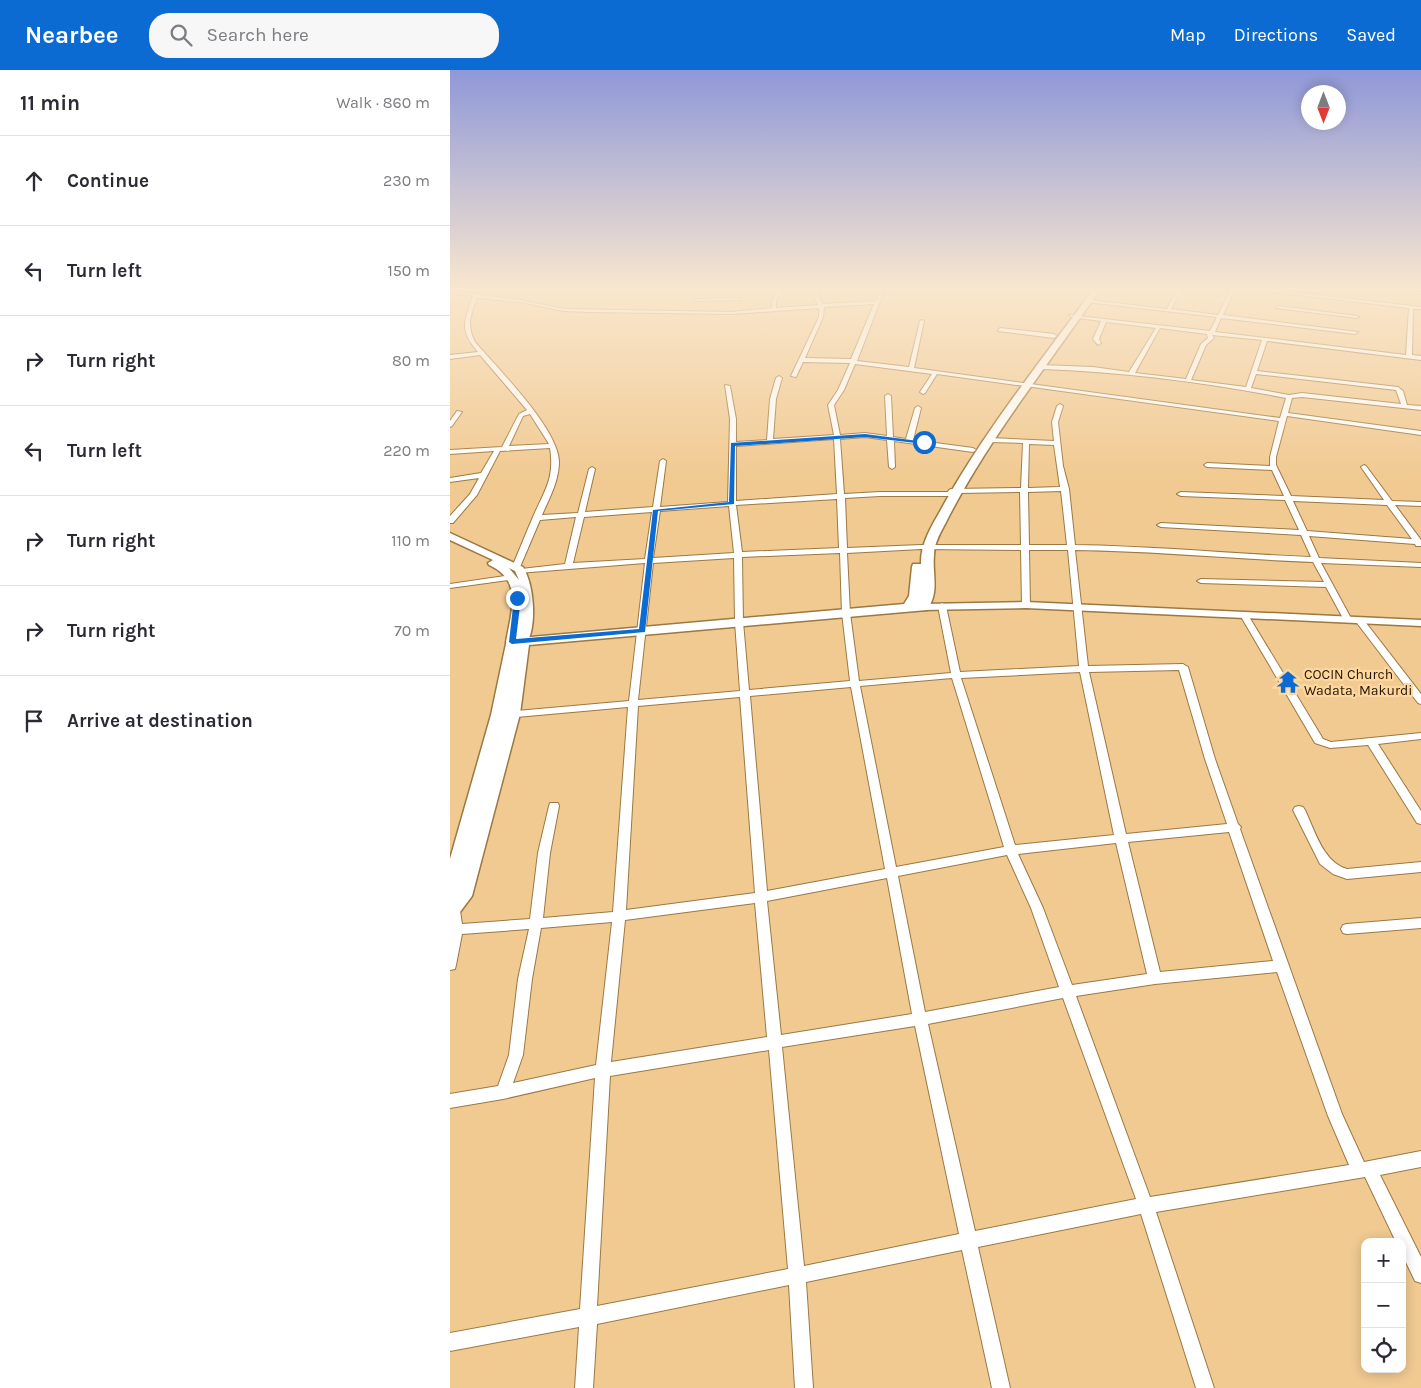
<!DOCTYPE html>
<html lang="en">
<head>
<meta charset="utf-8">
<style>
	body { margin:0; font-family:Karla,sans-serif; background:#f7f7f7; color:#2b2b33 }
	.controls { position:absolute; right:15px; bottom:15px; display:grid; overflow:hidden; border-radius:10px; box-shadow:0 2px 12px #0003 }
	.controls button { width:45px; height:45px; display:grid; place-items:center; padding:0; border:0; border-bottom:1px solid #e1e1e2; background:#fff; color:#2b2b33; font:25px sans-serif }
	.compass { position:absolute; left:851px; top:15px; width:45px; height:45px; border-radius:50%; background:#fff; box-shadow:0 2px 12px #0003; rotate:180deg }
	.stop { position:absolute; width:15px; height:15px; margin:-11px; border:4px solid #0b6bd3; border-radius:50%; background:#fff }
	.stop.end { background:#0b6bd3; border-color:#fff; box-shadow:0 1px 5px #0008 }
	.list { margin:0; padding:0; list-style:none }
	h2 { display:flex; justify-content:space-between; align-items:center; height:65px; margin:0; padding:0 20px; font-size:21px }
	h2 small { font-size:16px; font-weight:400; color:#7c7c81 }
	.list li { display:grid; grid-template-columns:32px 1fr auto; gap:15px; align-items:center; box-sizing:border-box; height:90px; padding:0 20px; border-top:1px solid #e1e1e2 }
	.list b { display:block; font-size:19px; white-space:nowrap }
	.list em { font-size:16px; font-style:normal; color:#7c7c81 }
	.icon { flex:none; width:28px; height:28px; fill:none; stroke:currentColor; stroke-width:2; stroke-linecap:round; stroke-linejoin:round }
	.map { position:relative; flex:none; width:971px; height:1318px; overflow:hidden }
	header { display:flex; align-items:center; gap:30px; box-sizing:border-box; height:70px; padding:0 25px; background:#0b6bd3; color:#fff }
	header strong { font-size:24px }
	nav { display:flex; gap:28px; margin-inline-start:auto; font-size:18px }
	.search { width:350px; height:45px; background:#f7f7f7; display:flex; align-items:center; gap:12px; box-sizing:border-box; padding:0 18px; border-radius:20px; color:#7c7c81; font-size:19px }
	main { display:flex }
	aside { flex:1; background:#fff }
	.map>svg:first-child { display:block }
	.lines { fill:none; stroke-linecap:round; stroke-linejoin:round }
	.minor-casing { stroke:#9c7842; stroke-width:2 }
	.tertiary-casing { stroke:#9c7842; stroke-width:3 }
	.primary-casing { stroke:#9c7842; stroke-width:3 }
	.minor { fill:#fff; fill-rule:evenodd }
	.tertiary { fill:#fff; fill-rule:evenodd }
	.primary { fill:#fff; fill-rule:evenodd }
	.route { fill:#0b6bd3 }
	.labels { text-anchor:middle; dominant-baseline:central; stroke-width:4.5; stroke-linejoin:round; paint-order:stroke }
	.poi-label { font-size:14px; fill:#251702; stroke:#fed79e; text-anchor:start }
</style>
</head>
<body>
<header>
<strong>Nearbee</strong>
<div class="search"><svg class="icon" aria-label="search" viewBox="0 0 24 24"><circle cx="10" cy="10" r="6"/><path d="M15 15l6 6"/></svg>Search here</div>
<nav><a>Map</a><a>Directions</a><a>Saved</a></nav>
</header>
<main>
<aside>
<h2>11 min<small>Walk · 860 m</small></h2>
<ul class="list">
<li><svg class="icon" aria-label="ahead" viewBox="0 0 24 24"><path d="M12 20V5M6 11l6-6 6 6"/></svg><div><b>Continue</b></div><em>230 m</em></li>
<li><svg class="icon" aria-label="left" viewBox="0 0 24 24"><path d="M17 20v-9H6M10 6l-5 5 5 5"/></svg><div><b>Turn left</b></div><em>150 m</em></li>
<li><svg class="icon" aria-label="right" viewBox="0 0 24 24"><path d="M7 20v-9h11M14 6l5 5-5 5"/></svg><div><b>Turn right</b></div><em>80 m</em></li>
<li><svg class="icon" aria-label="left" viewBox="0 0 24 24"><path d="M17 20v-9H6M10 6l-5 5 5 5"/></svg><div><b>Turn left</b></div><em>220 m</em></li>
<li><svg class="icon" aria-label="right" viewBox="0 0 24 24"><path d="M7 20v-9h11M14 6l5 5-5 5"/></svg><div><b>Turn right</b></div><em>110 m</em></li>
<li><svg class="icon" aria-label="right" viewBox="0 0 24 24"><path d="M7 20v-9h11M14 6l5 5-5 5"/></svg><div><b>Turn right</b></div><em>70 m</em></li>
<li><svg class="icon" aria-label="arrive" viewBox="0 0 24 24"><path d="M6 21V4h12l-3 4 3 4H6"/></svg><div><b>Arrive at destination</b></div></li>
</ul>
</aside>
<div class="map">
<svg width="971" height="1318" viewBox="0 0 971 1318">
	<rect width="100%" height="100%" fill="#f1ca92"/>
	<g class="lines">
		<defs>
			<g id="minor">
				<path d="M0 221 70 230 114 239 281 242 322 238V231L327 221H331L326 231V238L368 235 364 226 365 221H369L368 226 373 234 426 231 430 221H434L407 291 459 297 470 251 472 250 474 251 464 298 830 348 836 328C755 312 673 302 591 299L588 297 591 295 643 297 679 302 706 258 656 252 649 269 651 273 648 275 643 269 651 251 621 247 619 245 760 261 767 247 637 232 639 230 717 239 726 221H731L721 239 768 245 780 221H784L773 245 908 262 905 264 771 248 765 262 956 285 959 238 814 221H832L971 237V239H963L962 285 971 286V290L817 271 807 301 948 317 953 321 957 335 971 336V340L852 327 842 328 838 343 971 361V365L837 346 826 387V395L841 426 934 430 911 397 914 395 916 396 942 431 971 432V436L945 435 971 470V476H966L965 474 859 466 869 488 971 493V497L871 493 902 550 901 552H895L876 517 751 513 747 511 751 509 874 512 863 492C784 489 705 481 625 480L638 596 733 594 738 597 765 689 788 754 791 757 790 759 892 1044 914 1092 971 1081V1097L930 1105 971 1187V1213L965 1211 952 1184V1172H946L915 1107 706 1142 764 1318H746L691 1144 528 1177 560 1318H542L512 1180 356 1212 363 1318H345L339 1215 147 1254 143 1318H125L129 1257 0 1281V1263L130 1239 145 1008 53 1029 0 1038V1024L48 1016 59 985 68 909 79 859 12 864 6 895 5 899 0 900V821L4 823 9 834 12 854 80 849 88 783 99 736 100 733H108L109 736 100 783 93 848 163 842 178 637 56 648 51 645 56 642 179 631 195 493 68 503 67 501 71 499 115 494 126 447 90 450 70 497 69 499H63L62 497C69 481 76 463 83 447 94 421 105 409 100 378L50 381 27 425 3 453H0V446L20 424 29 408 0 412V408L31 403 44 381 0 384V380L52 377 69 344 77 340 30 285 0 289V285L28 282C9 260 14 252 23 226L0 223ZM27 228 70 232 114 241 139 242 281 244 369 238V247L341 306 346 307 353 292 400 293 388 320 378 335 384 365 323 369 326 329 332 308 329 306 326 308 320 329 317 370 286 372V349L280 316 275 315 280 349 278 432 210 437 216 391 213 389 210 391 203 437 135 442 145 399 142 397 139 399 128 443 92 445C99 429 108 413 109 394 111 361 47 298 25 272 16 255 21 245 27 228ZM424 234 401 289 355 288 373 247 374 237ZM710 258 757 264 758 268 751 274 736 309 685 303ZM762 265 812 270 796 317 741 310 756 275 764 268ZM405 294 482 304 470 322 473 324 475 323 487 304 829 351 820 387V396L757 393 754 395 757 397 822 400 834 426 731 422 727 424 731 426 835 430 849 460 711 453 707 455 711 457 851 465 861 487C782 484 704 476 625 475L619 419 613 396 608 352 613 336 610 334 607 336 602 352 604 371 539 368 536 370 539 372 573 373 571 418 501 419 499 420 498 422H430L394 424 390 369 415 367 437 370 439 397 442 399 445 397 444 371 523 382 526 380 523 378 463 370 471 338 468 336 465 338 456 369 443 367 441 326 438 324 435 326 437 366 415 363 390 365 384 335 394 320ZM806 304 946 320 951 334 852 323 839 325 801 318ZM80 344 99 374 59 376 73 346ZM384 369 387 424 286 431V376ZM579 374 604 375 610 417 578 418ZM611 421 617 475H579L578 422ZM570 422 571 475H471L397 478 395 428 430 426H509V423ZM387 429 389 478 292 482 286 435ZM843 431 937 435 962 469 857 461ZM279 436 284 483 203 488 210 441ZM202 442 195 489 123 493 134 447ZM471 479 571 480 572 535 576 538 580 535 579 480H618L629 596 510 602 496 536 492 533 488 536 501 603 409 611 400 543 397 483ZM390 483 392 543 400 611 299 620 293 552 292 487ZM284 488 285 552 290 621 188 630 203 493ZM729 600 755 689 777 754 676 764 639 602ZM630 602 664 765 565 775 511 608ZM502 608 554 777 446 797 410 616ZM401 617 435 799 317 821 300 626ZM290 627 305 823 176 840 188 636ZM779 762 823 891 710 902 678 772ZM666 773 697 904 622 915 593 838 568 784ZM557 785 581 838 609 917 475 942 448 806ZM437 808 462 944 331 965 317 831ZM305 833 317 967 161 992 175 850ZM162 852 146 995 63 1013 73 985 82 909 91 858ZM827 902 878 1046 899 1095 700 1127 626 926 705 914ZM613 928 686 1129 525 1161 478 954ZM465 956 509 1164 354 1196 332 977ZM319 980 338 1199 147 1236 160 1006Z"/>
				<polygon points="94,221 159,221 157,222"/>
				<polygon points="953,221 971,222 971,224 955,222"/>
				<polygon points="289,228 291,230 245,231 243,230 245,229"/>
				<polygon points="828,236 907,246 909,247 907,248 826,238"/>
				<polygon points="550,258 604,264 607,266 604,268 548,261"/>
				<polygon points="7,341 12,342 2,356 0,357 0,351"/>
				<polygon points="62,505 66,507 65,509 0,518 0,514"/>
				<polygon points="794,542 798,545 873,669 881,672 971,663 971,669 928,674 971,741 971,754 967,753 918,675 880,678 865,673 790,545"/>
				<polygon points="910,548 913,549 971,624 971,634 968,633 907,553 906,551 907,549"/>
				<path d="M849 736 853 737 855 740C865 761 873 792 897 799L971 792V802L897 809 883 804 870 794 843 740 845 737Z"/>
				<polygon points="971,848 971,858 897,864 893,863 891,859 893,855 897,854"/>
			</g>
			<g id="tertiary">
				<path d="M0 463 73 497C84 515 87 554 77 573L73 574 68 571 62 575 56 572C61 542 74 511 39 495L38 493 43 490 0 470ZM59 498 65 501 69 510Z"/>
				<polygon points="576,532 971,550 971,556 576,538 472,540 467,537 472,534"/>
			</g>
			<path id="primary" d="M642 221H649C596 298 536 372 494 456 489 465 484 475 484 485 482 505 490 521 477 540L79 575 70 644 22 826 7 846 0 848V789L41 645 57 569 454 534 459 526 462 497 463 494H471C470 472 484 453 494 434 536 359 591 291 642 221Z"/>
		</defs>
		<!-- minor casing -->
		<use href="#minor" class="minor-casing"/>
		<!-- tertiary casing -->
		<use href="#tertiary" class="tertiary-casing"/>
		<!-- primary casing -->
		<use href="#primary" class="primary-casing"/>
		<!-- minor -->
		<use href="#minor" class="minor"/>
		<!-- tertiary -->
		<use href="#tertiary" class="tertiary"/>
		<!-- primary -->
		<use href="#primary" class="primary"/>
	</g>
	<!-- sky -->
	<linearGradient id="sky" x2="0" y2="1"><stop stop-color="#8f98d8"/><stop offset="0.54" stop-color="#f9e7ce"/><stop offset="1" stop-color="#f9e7ce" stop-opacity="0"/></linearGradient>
	<rect width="971" height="406" fill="url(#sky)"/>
	<!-- route -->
	<polygon class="route" points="415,364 476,372 474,374 415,367 285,376 284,434 208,441 195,562 62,574 59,572 64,528 67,526 71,528 66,569 189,559 203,440 279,432 281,373"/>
	<!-- icons -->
	<defs>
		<symbol id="temple-bare" viewBox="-9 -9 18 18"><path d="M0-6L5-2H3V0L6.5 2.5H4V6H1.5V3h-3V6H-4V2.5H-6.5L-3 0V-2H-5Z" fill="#0b6bd3" stroke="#fed79e" stroke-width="2.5" paint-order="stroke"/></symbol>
	</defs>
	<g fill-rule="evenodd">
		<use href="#temple-bare" x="822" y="596" width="32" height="32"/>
	</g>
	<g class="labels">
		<!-- poi labels -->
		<g class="poi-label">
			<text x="854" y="604">COCIN Church<tspan x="854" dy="16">Wadata, Makurdi</tspan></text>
		</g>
	</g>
</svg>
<div class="controls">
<button>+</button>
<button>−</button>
<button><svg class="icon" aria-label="locate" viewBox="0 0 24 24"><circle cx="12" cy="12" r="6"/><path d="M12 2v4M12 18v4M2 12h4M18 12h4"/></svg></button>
</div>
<svg class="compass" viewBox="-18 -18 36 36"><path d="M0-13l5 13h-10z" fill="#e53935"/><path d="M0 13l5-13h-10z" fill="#7c7c81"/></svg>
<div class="stop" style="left:474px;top:372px"></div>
<div class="stop end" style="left:67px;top:528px"></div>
</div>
</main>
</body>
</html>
